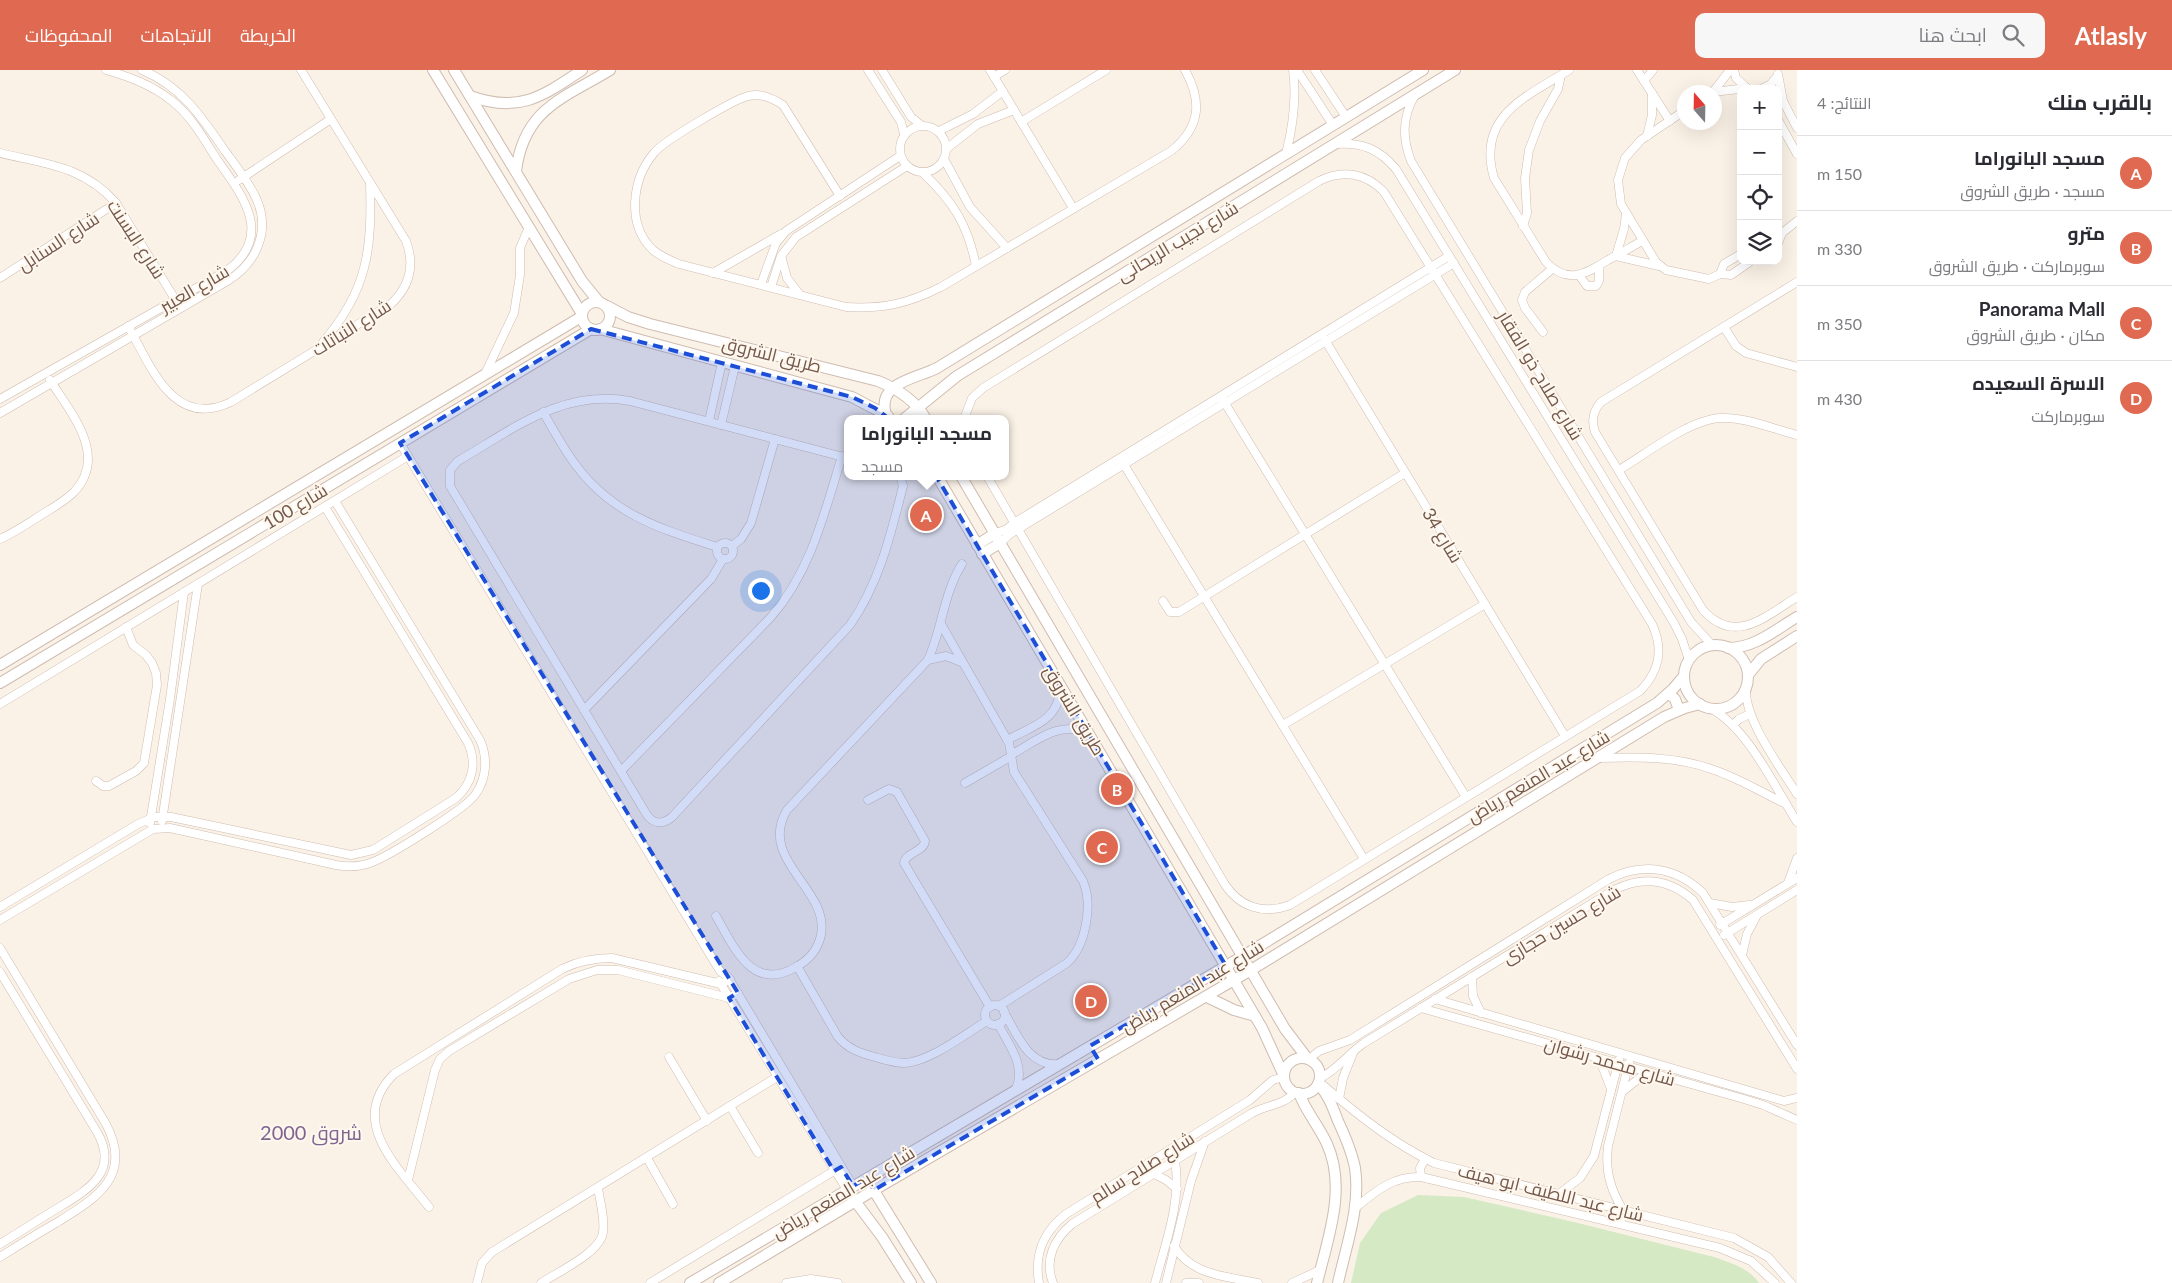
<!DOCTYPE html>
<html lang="ar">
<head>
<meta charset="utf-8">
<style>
	body { margin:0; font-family:Lato,Cairo,sans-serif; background:#f7f7f7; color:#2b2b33; direction:rtl }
	.controls { position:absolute; right:15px; top:15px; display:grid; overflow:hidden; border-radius:10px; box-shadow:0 5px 20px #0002 }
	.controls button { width:45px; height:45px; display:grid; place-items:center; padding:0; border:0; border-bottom:1px solid #e1e1e2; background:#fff; color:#2b2b33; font:25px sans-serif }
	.compass { position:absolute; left:1677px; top:15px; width:45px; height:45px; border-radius:50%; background:#fff; box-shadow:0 5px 20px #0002; rotate:340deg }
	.you { position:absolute; left:760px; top:520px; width:18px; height:18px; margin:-12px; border:4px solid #fff; border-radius:50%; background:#1a73e8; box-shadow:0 0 0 8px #1a73e833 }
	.badge { display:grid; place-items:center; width:32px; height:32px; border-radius:50%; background:#e06a51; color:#fff; font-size:16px; font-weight:700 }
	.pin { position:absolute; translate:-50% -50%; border:2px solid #fff; box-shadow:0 1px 5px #0006 }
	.popup { position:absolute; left:844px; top:345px; width:165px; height:65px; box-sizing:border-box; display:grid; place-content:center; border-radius:10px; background:#fff; filter:drop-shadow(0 1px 4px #0005); font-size:16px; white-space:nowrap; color:#7c7c81 }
	.popup b { font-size:19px; color:#2b2b33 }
	.popup::after { content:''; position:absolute; left:50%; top:100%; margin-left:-10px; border:10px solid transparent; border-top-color:#fff }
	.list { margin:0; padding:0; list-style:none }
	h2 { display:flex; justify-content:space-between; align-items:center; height:65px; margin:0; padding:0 20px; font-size:21px }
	h2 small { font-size:16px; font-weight:400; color:#7c7c81 }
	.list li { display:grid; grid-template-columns:32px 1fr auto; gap:15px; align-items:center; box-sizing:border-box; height:75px; padding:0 20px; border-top:1px solid #e1e1e2 }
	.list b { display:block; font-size:19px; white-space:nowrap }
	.list p { margin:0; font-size:16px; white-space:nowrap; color:#7c7c81 }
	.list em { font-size:16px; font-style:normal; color:#7c7c81 }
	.icon { flex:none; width:28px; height:28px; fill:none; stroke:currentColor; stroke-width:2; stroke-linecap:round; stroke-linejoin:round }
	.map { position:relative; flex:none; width:1797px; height:1213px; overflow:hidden; direction:ltr }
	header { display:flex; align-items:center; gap:30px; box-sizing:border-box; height:70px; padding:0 25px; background:#e06a51; color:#fff }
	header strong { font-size:24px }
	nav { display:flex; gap:28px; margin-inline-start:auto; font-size:18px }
	.search { width:350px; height:45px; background:#f7f7f7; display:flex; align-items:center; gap:12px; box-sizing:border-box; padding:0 18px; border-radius:10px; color:#7c7c81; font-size:19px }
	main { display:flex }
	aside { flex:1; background:#fff }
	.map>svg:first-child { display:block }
	.green { fill:#d5e9c5 }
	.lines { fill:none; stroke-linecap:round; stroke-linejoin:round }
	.minor-casing { stroke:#cfbcb0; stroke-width:9 }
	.tertiary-casing { stroke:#cfbcb0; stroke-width:12 }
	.minor { stroke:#fff; stroke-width:8 }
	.tertiary { stroke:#fff; stroke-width:10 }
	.marked { fill:#1d4ed8; fill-opacity:0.2; stroke:#1d4ed8; stroke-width:4; stroke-dasharray:10 6; stroke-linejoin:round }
	.labels { text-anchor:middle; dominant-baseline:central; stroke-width:4; stroke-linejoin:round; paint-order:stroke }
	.street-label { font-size:18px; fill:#74584c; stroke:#fef7ed }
	.quarter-label { font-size:20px; fill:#7f6490; stroke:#fef7ed }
</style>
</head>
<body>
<header>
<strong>Atlasly</strong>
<div class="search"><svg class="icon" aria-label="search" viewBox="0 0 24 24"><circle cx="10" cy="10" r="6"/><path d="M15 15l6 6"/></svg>ابحث هنا</div>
<nav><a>الخريطة</a><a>الاتجاهات</a><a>المحفوظات</a></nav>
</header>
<main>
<aside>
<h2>بالقرب منك<small>النتائج: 4</small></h2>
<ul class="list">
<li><span class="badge">A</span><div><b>مسجد البانوراما</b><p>مسجد · طريق الشروق</p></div><em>150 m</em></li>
<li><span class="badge">B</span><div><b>مترو</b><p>سوبرماركت · طريق الشروق</p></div><em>330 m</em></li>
<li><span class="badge">C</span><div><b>Panorama Mall</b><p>مكان · طريق الشروق</p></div><em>350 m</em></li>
<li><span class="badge">D</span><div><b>الاسرة السعيده</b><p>سوبرماركت</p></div><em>430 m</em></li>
</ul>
</aside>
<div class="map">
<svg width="1797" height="1213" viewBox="0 0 1797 1213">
	<rect width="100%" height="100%" fill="#fbf2e7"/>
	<!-- green -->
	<path class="green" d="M1418 1125 1464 1127 1574 1152 1714 1187C1731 1193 1749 1198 1759 1213H1351L1360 1173 1381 1143Z"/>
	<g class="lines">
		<defs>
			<g id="minor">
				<polyline points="868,0 901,52 904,64"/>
				<polyline points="882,0 911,47 921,55"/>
				<polyline points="990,0 1073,138"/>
				<polyline points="1297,0 1333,55"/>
				<polyline points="1315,0 1346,47"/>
				<path d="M1569 0C1526 27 1476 46 1494 108L1546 192C1568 215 1585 204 1608 190 1620 184 1631 177 1642 171"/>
				<polyline points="1637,0 1670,51"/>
				<polyline points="1734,0 1736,8 1747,18"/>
				<polyline points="1778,4 1783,31 1797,58"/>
				<polyline points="994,7 1005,0"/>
				<polyline points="1644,11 1653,0"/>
				<polyline points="1761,19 1771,14 1778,5"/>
				<polyline points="1713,22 1730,0"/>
				<polyline points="1714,22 1747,18"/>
				<path d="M1415 25C1402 47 1402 68 1411 91L1691 552 1712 575"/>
				<polyline points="1684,41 1641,70 1625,88 1618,110 1621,134 1656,192 1666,200 1709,209 1720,204 1731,205 1751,191"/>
				<polyline points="1778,50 1797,84"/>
				<polyline points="1021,52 1106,0"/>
				<circle cx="923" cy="79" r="23"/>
				<polyline points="939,61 973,44 1003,21"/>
				<polyline points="1647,66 1652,45 1652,23"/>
				<path d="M1336 74C1362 72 1379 79 1396 99L1674 553 1682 569 1689 590"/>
				<polyline points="946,79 978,54 1014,40"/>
				<path d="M0 83C45 94 84 96 116 133L178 234"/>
				<path d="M1286 84C1293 56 1297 29 1293 0"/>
				<polyline points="944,89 970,137 1007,178"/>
				<path d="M922 102C953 131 968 155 976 196"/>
				<polyline points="239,110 331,49"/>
				<path d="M840 126 783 35C772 28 761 23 748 26 733 30 663 71 654 83 632 109 626 154 653 180 661 187 670 190 679 194L846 237C883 239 907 234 941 217L1171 81C1200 58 1203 32 1185 0"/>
				<polyline points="1626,144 1624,159 1616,186 1659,196"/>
				<polyline points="1523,156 1527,143 1525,108 1529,80 1540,51 1558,19 1561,5"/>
				<polyline points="1778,173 1782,163 1797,151"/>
				<polyline points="782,189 787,208 800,225"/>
				<polyline points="713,203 781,164"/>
				<polyline points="1720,204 1724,194 1741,184"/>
				<polyline points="1579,205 1587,216 1596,216 1599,211 1599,196"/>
				<polyline points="0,208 116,133"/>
				<path d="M1797 212 1601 332C1593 341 1591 350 1595 362L1703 540C1735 576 1766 546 1797 527"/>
				<polyline points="761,214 776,173 786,161 900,86"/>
				<polyline points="771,217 781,186 796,167 907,96"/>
				<path d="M128 256C151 296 173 360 231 332L391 234C410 216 415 195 406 171L301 0"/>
				<polyline points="1724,257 1736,276 1746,283 1797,297"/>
				<polyline points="1543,262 1525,238 1522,230 1525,222 1552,199"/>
				<polyline points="1325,270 1565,666"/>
				<path d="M323 272C368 220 372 179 370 113"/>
				<polyline points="485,304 514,243 520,205 520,178 529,157"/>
				<path d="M0 329 228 200C275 164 241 124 216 88 203 67 191 46 172 31 152 15 130 7 106 0"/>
				<polyline points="1223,330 1466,727"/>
				<path d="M543 342C553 359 563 378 575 394 612 445 661 459 717 477"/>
				<path d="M0 343 229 210C257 192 271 160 256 128 248 111 236 96 225 81 202 47 181 16 142 0"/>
				<path d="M964 349 972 328 983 318 1319 111C1343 99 1366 103 1384 122L1652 554C1664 579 1659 602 1640 621L1290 835C1263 845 1239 837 1224 813L987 406"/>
				<polyline points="709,351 722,292"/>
				<polyline points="721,355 735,296"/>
				<polyline points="400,373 720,901 728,907 853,1116"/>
				<path d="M847 388 630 331C563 318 512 360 458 391L450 400V416L647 745C654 755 664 754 672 747L850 555C879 514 891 464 903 416L900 406"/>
				<polyline points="1123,393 1364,789"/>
				<path d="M1619 400C1646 384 1690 349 1721 348 1746 347 1773 359 1797 365"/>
				<polyline points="994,464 1007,459 1014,453 1449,186"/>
				<path d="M0 469C16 462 31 451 46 442 56 436 66 430 74 422 109 385 70 342 50 310"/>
				<circle cx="725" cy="481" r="8"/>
				<polyline points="1000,473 1010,464 1454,193"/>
				<polyline points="732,476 741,469 751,453 775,369"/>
				<polyline points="1163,531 1170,542 1179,542 1405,403"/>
				<path d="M941 554 1009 673 1014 702 1083 811C1093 834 1086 876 1067 893L999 936"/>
				<polyline points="928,590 946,586 961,592"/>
				<path d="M1746 618C1744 649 1780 697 1797 724"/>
				<polyline points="0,634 408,386"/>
				<path d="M1710 638C1748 658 1774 716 1797 752"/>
				<polyline points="584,640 711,509 723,489"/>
				<polyline points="1283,655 1485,534"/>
				<polyline points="1733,655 1739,649 1750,644"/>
				<path d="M1007 670C1033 656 1061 650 1060 615"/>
				<path d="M1011 685C1036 671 1059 650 1088 663"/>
				<path d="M1599 688C1638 687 1677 686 1714 700 1738 708 1761 722 1784 733"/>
				<path d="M621 701 771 547C811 501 824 444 842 386"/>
				<polyline points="96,711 103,716 109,716 136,701 144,693 157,615 156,603 152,593 146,585 133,575 126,557"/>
				<polyline points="965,713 1010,687"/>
				<path d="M868 730 889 719 897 722 925 771C924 782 906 782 904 793L990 937"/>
				<polyline points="162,751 198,514"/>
				<polyline points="150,753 170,629 184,522"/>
				<polyline points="1788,813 1797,788"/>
				<polyline points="1710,833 1732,837 1749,835"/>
				<path d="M0 837 138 754 154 747H171L351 785 373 780 456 728C473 713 477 693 468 673L325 437"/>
				<path d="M716 846C734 877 752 923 796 897 809 890 818 879 821 865 830 819 757 790 787 740L928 590C942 559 944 522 962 494"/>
				<path d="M0 850 153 759 170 758 336 795C347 797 359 797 370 793 388 787 465 739 475 725 487 708 488 688 480 670L335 431"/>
				<polyline points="1720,855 1797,808"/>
				<polyline points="1724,865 1797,820"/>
				<path d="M0 878 106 1054C134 1107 95 1129 56 1153 37 1164 19 1175 0 1187"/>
				<polyline points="1742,885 1747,864 1756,847"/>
				<path d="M797 896 838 967C848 979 860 983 875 987 885 990 894 993 905 993 931 991 965 964 987 951"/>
				<path d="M0 902 97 1062C121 1104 84 1122 53 1141 35 1152 18 1163 0 1174"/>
				<polyline points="1472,907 1473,926 1481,943"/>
				<polyline points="719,911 847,1120"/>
				<polyline points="1435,929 1784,1031 1797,1028"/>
				<circle cx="995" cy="945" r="10"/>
				<polyline points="1421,938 1744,1029 1763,1035 1797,1050"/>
				<path d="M1004 942C1017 964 1028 997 1059 994"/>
				<path d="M998 954C1009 975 1026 995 1016 1019"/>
				<polyline points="669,987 707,1051"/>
				<polyline points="1599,988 1611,1019"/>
				<path d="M1309 989 1319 981 1350 970 1609 809C1643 792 1676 797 1703 823L1797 975"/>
				<path d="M1320 1008C1336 1001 1349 983 1364 973L1614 820C1642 806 1669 809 1693 830L1797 999"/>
				<path d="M1324 1016C1359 1046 1393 1073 1434 1093L1734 1168 1768 1187 1791 1213"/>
				<polyline points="1622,1022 1647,1002"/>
				<polyline points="1339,1029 1343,1008 1353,983"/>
				<polyline points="730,1036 758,1083"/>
				<polyline points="647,1088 673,1134"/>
				<polyline points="1154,1104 1166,1110 1177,1119"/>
				<polyline points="1421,1107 1420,1098 1425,1089"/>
				<polyline points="408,1110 435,1000 440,989 449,981 569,909 597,900 618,900 729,928 738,923"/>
				<polyline points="1559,1124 1580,1108 1594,1086 1619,990"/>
				<path d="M429 1137C399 1098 346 1052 394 1004L562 899C578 891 594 888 612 888L721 914 730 909"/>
				<path d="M1354 1139C1375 1122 1392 1106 1421 1107L1720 1178 1751 1191 1775 1213"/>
				<path d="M1620 1154 1623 1140C1610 1119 1605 1100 1608 1076L1629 993"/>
				<path d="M1174 1176C1192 1206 1226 1206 1258 1213"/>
				<polyline points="477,1213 482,1193 492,1182 777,1007"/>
				<path d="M541 1213C558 1202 601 1182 603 1162 605 1148 600 1132 598 1118"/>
				<polyline points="650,1213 837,1099"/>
				<polyline points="786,1213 811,1209 838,1213"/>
				<path d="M1039 1213C1034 1184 1043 1162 1066 1144L1250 1030 1273 1010 1284 1007"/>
				<path d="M1053 1213C1044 1190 1054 1169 1072 1154L1252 1043C1266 1035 1285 1035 1295 1022"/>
				<path d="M1155 1213C1165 1174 1182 1131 1175 1091"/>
				<polyline points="1166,1213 1191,1111 1205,1071"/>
				<polyline points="1186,1213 1199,1213"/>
				<polyline points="1292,1213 1320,1200"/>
			</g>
			<g id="tertiary">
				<polyline points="433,0 582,244"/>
				<polyline points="454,0 582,211 599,232"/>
				<path d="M470 26C519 44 543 26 582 0"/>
				<path d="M516 101C524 39 562 29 610 0"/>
				<circle cx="596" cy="246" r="14"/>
				<path d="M607 236 628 247 650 254 878 311C898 319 915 330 926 349"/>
				<polyline points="600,259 852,327 888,346"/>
				<path d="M886 345C876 312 916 309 937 298L1423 0"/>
				<polyline points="904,349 957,306 1455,0"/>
				<polyline points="937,406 1262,958 1284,1006"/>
				<polyline points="961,406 1285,959 1307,988"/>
				<polyline points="977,475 994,464"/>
				<polyline points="982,484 1000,473"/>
				<circle cx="1716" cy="607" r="32"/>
				<path d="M1728 578C1755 578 1775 560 1797 547"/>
				<polyline points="0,595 581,247"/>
				<polyline points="1748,605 1761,589 1797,566"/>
				<polyline points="0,613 591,259"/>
				<polyline points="1669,624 1675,629 1679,640"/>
				<polyline points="1207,927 1234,940 1255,946"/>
				<circle cx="1302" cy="1006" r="18"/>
				<path d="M1318 1014C1328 1024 1333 1038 1338 1051 1345 1066 1352 1082 1355 1098 1361 1136 1346 1176 1338 1213"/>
				<path d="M1299 1023C1306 1042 1319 1056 1327 1074 1347 1118 1328 1168 1317 1213"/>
				<polyline points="871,1116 931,1213"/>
				<polyline points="852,1127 882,1167 911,1213"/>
				<polyline points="690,1213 1243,886 1657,633 1673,619 1684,606"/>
				<polyline points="719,1213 874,1120 1251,900 1664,647 1685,638 1700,634"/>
			</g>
		</defs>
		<!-- minor casing -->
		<use href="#minor" class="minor-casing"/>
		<!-- tertiary casing -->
		<use href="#tertiary" class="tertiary-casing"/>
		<!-- minor -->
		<use href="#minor" class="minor"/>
		<!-- tertiary -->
		<use href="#tertiary" class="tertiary"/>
	</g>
	<!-- marked area -->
	<path class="marked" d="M591 259 852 327 875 338 905 361 929 394 1226 896 1090 976 1098 989 874 1120 867 1108 853 1116 841 1097 834 1101 729 928 738 923 400 373Z"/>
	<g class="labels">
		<!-- street labels -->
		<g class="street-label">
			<text transform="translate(137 169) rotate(57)">شارع البسنت</text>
			<text transform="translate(58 171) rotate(-33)">شارع السنابل</text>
			<text transform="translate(1177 171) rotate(-31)">شارع نجيب الريحانى</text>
			<text transform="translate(194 218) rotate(-30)">شارع العبير</text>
			<text transform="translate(351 257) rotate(-32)">شارع النباتات</text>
			<text transform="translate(772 284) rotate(14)">طريق الشروق</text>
			<text transform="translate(1541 305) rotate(59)">شارع صلاح ذو الفقار</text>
			<text transform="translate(295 436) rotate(-31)">شارع 100</text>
			<text transform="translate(1443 465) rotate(59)">شارع 34</text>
			<text transform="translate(1075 640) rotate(59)">طريق الشروق</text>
			<text transform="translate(1538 706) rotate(-31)">شارع عبد المنعم رياض</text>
			<text transform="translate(1561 854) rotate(-31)">شارع حسين حجازى</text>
			<text transform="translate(1192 916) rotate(-31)">شارع عبد المنعم رياض</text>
			<text transform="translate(1610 991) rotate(16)">شارع محمد رشوان</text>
			<text transform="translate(1142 1097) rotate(-32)">شارع صلاح سالم</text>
			<text transform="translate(843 1122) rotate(-31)">شارع عبد المنعم رياض</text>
			<text transform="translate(1551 1122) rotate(14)">شارع عبد اللطيف ابو هيف</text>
		</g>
		<!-- quarter labels -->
		<g class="quarter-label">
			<text x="311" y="1062">شروق 2000</text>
		</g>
	</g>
</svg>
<div class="controls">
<button>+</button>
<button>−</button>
<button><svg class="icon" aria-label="locate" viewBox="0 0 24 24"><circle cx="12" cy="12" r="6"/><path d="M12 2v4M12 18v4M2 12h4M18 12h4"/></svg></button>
<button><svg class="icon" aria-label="layers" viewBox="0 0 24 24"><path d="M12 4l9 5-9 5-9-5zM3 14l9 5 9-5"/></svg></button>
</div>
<svg class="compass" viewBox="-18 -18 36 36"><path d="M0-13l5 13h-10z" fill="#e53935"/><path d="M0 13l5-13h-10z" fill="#7c7c81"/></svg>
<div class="you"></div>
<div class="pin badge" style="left:926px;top:445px">A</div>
<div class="popup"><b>مسجد البانوراما</b>مسجد</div>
<div class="pin badge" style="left:1117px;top:719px">B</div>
<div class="pin badge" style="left:1102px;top:777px">C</div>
<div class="pin badge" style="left:1091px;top:931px">D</div>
</div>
</main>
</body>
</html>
